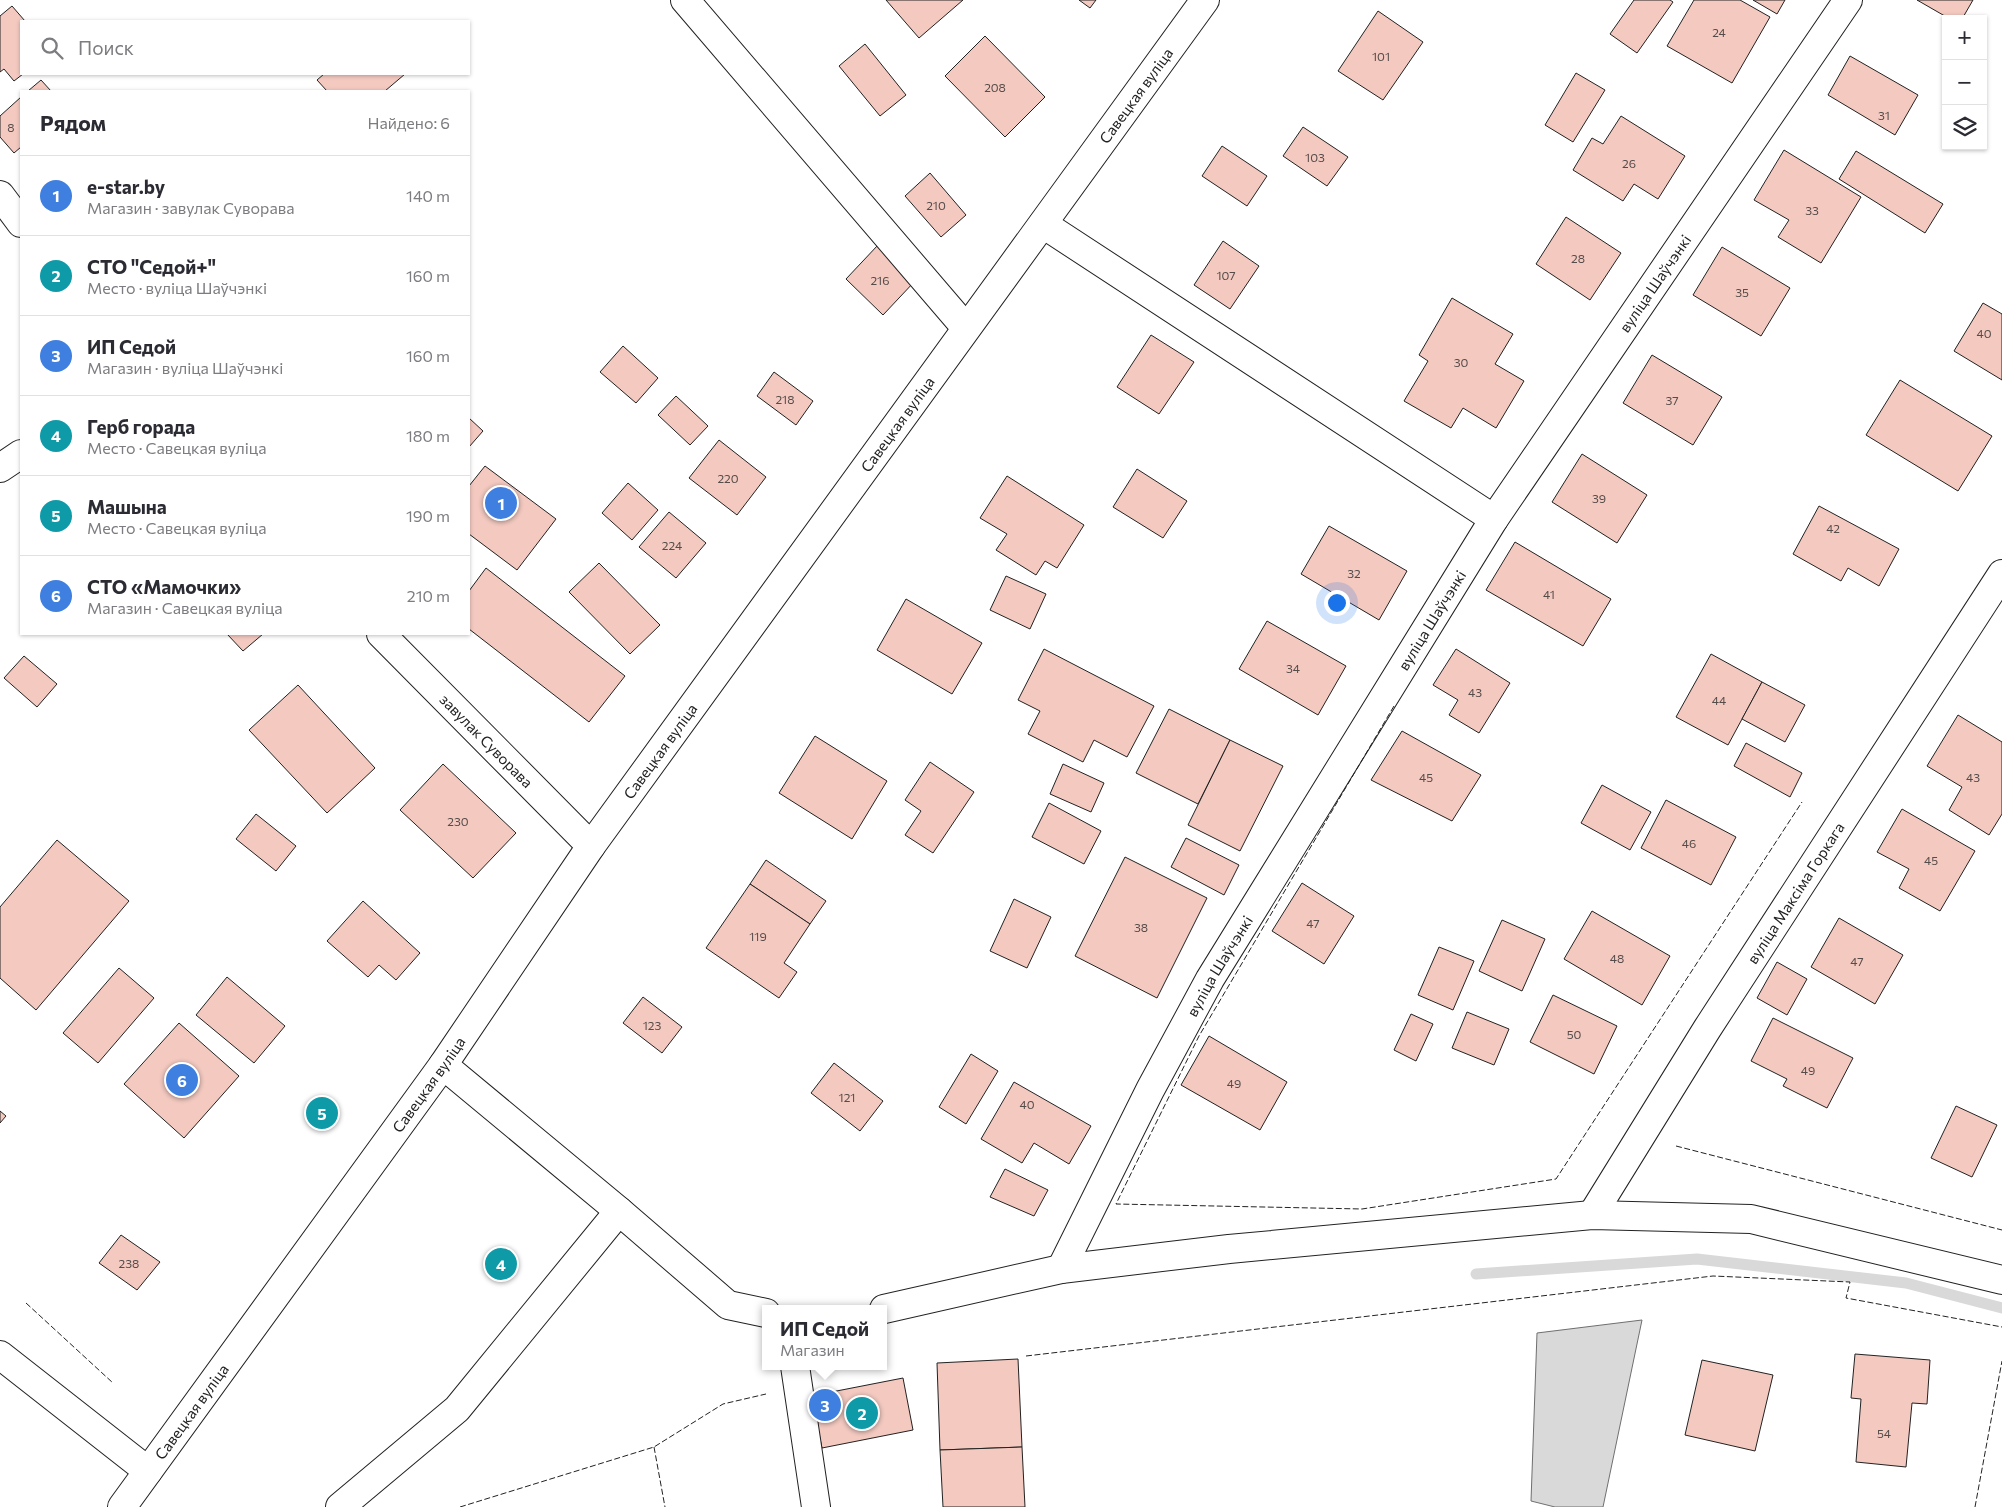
<!DOCTYPE html>
<html lang="ru">
<head>
<meta charset="utf-8">
<style>
	body { margin:0; font-family:Commissioner,sans-serif; background:#f7f7f7; color:#2b2b33 }
	.controls { position:absolute; right:15px; top:15px; display:grid; overflow:hidden; border-radius:0px; box-shadow:0 1px 4px #0004 }
	.controls button { width:45px; height:45px; display:grid; place-items:center; padding:0; border:0; border-bottom:1px solid #e1e1e2; background:#fff; color:#2b2b33; font:25px sans-serif }
	.you { position:absolute; left:1336px; top:602px; width:18px; height:18px; margin:-12px; border:4px solid #fff; border-radius:50%; background:#1a73e8; box-shadow:0 0 0 8px #1a73e833 }
	.badge { display:grid; place-items:center; width:32px; height:32px; border-radius:50%; background:#c62828; color:#fff; font-size:16px; font-weight:700 }
	.pin { position:absolute; translate:-50% -50%; border:2px solid #fff; box-shadow:0 1px 5px #0006 }
	.popup { position:absolute; left:762px; top:1305px; width:125px; height:65px; box-sizing:border-box; display:grid; place-content:center; border-radius:0px; background:#fff; filter:drop-shadow(0 1px 4px #0005); font-size:16px; white-space:nowrap; color:#7c7c81 }
	.popup b { font-size:19px; color:#2b2b33 }
	.popup::after { content:''; position:absolute; left:50%; top:100%; margin-left:-10px; border:10px solid transparent; border-top-color:#fff }
	.list { margin:0; padding:0; list-style:none }
	h2 { display:flex; justify-content:space-between; align-items:center; height:65px; margin:0; padding:0 20px; font-size:21px }
	h2 small { font-size:16px; font-weight:400; color:#7c7c81 }
	.list li { display:grid; grid-template-columns:32px 1fr auto; gap:15px; align-items:center; box-sizing:border-box; height:80px; padding:0 20px; border-top:1px solid #e1e1e2 }
	.list b { display:block; font-size:19px; white-space:nowrap }
	.list p { margin:0; font-size:16px; white-space:nowrap; color:#7c7c81 }
	.list em { font-size:16px; font-style:normal; color:#7c7c81 }
	.icon { flex:none; width:28px; height:28px; fill:none; stroke:currentColor; stroke-width:2; stroke-linecap:round; stroke-linejoin:round }
	.map { position:relative; flex:none; width:2002px; height:1507px; overflow:hidden }
	.search { position:absolute; background:#fff; box-shadow:0 1px 4px #0004; left:20px; top:20px; width:450px; height:55px; display:flex; align-items:center; gap:12px; box-sizing:border-box; padding:0 18px; border-radius:0px; color:#7c7c81; font-size:19px }
	.panel { position:absolute; background:#fff; box-shadow:0 1px 4px #0004; left:20px; top:90px; width:450px; height:545px; border-radius:0px }
	.map>svg:first-child { display:block }
	.water { fill:#d9d9d9; stroke:#6f6f6f }
	.lines { fill:none; stroke-linecap:round; stroke-linejoin:round }
	.stream { stroke:#d9d9d9; stroke-width:11 }
	.building { fill:#f3c9c0; stroke:#222 }
	.minor-casing { stroke:#222; stroke-width:30 }
	.major-casing { stroke:#222; stroke-width:30 }
	.minor { stroke:#fff; stroke-width:28 }
	.major { stroke:#fff; stroke-width:28 }
	.fence { stroke:#222; stroke-width:1; stroke-dasharray:6 2.5; stroke-linecap:butt }
	.labels { text-anchor:middle; dominant-baseline:central; stroke-width:4; stroke-linejoin:round; paint-order:stroke }
	.number-label { font-size:12px; fill:#564c4a }
	.street-label { font-size:15px; fill:#222; stroke:#fff }
</style>
</head>
<body>
<div class="map">
<svg width="2002" height="1507" viewBox="0 0 2002 1507">
	<rect width="100%" height="100%" fill="#fff"/>
	<!-- water -->
	<polygon class="water" points="1642,1320 1603,1507 1555,1507 1531,1501 1537,1333"/>
	<g class="lines">
		<!-- stream -->
		<polyline class="stream" points="1476,1274 1697,1259 1906,1283 2002,1308"/>
	</g>
	<!-- building -->
	<g class="building">
		<polygon points="886,0 963,0 919,38"/>
		<polygon points="1079,0 1096,0 1090,8"/>
		<polygon points="1634,0 1670,0 1673,2 1637,53 1610,34"/>
		<polygon points="1694,0 1740,0 1770,17 1732,83 1667,46"/>
		<polygon points="1753,0 1785,0 1777,14"/>
		<polygon points="1917,0 1973,0 1962,19 1950,19"/>
		<polygon points="12,6 25,21 21,21 21,74 23,74 14,81 4,69 0,72 0,16"/>
		<polygon points="1378,11 1423,42 1383,100 1338,71"/>
		<polygon points="985,36 1045,97 1005,137 945,76"/>
		<polygon points="865,44 906,95 880,116 839,66"/>
		<polygon points="1850,56 1918,95 1895,135 1828,95"/>
		<polygon points="1576,73 1605,90 1573,142 1545,125"/>
		<polygon points="324,74 405,74 385,91 327,91 317,80"/>
		<polygon points="41,80 51,91 28,91"/>
		<polygon points="21,97 21,147 14,153 0,137 0,116"/>
		<polygon points="1621,116 1685,156 1658,199 1634,184 1623,201 1573,170 1592,138 1603,144"/>
		<polygon points="1303,127 1348,157 1327,186 1283,156"/>
		<polygon points="1222,146 1267,176 1247,206 1202,176"/>
		<polygon points="1784,150 1861,197 1821,263 1778,237 1789,220 1754,200"/>
		<polygon points="1856,151 1943,204 1925,233 1839,179"/>
		<polygon points="930,173 966,215 941,237 905,196"/>
		<polygon points="1566,217 1621,253 1590,300 1536,264"/>
		<polygon points="1223,241 1259,266 1230,309 1194,285"/>
		<polygon points="878,245 915,281 883,315 846,279"/>
		<polygon points="1722,247 1790,288 1761,336 1693,295"/>
		<polygon points="1452,298 1513,334 1495,364 1524,381 1496,428 1463,408 1451,428 1404,401 1428,361 1419,355"/>
		<polygon points="1983,303 2002,314 2002,380 1954,351"/>
		<polygon points="1151,335 1194,362 1159,414 1117,387"/>
		<polygon points="623,346 658,378 636,403 600,372"/>
		<polygon points="1652,355 1722,397 1693,445 1623,403"/>
		<polygon points="774,372 813,401 796,425 757,396"/>
		<polygon points="1900,380 1992,436 1958,491 1866,435"/>
		<polygon points="676,396 708,426 690,445 658,415"/>
		<polygon points="469,418 483,431 469,447"/>
		<polygon points="719,440 766,477 737,515 689,478"/>
		<polygon points="1582,454 1647,495 1617,543 1552,502"/>
		<polygon points="485,466 556,519 517,570 469,534 469,486"/>
		<polygon points="1137,469 1187,501 1163,538 1113,507"/>
		<polygon points="1007,476 1084,525 1057,568 1045,561 1036,575 996,550 1007,534 980,518"/>
		<polygon points="628,483 658,510 632,540 602,513"/>
		<polygon points="1819,506 1899,549 1879,586 1848,568 1841,581 1793,554"/>
		<polygon points="669,512 706,543 676,578 639,547"/>
		<polygon points="1329,526 1407,571 1379,620 1301,574"/>
		<polygon points="1515,542 1611,599 1583,646 1486,590"/>
		<polygon points="599,563 660,625 630,654 569,592"/>
		<polygon points="486,568 625,676 589,722 469,629 469,591"/>
		<polygon points="1006,576 1046,594 1030,629 990,610"/>
		<polygon points="906,599 982,643 952,694 877,650"/>
		<polygon points="1267,621 1346,666 1318,715 1239,669"/>
		<polygon points="227,634 263,634 243,651"/>
		<polygon points="1044,649 1154,706 1127,757 1094,740 1083,762 1028,734 1040,711 1018,700"/>
		<polygon points="1456,649 1510,683 1479,733 1449,715 1458,700 1433,685"/>
		<polygon points="1711,654 1762,682 1728,745 1676,717"/>
		<polygon points="24,656 57,684 37,707 4,678"/>
		<polygon points="1762,682 1805,705 1785,742 1742,719"/>
		<polygon points="298,685 375,768 327,813 249,730"/>
		<polygon points="1169,709 1230,740 1198,804 1136,773"/>
		<polygon points="1958,715 2002,742 2002,814 1989,835 1949,810 1962,787 1927,766"/>
		<polygon points="1402,731 1481,775 1452,821 1371,780"/>
		<polygon points="815,736 887,781 852,839 779,793"/>
		<polygon points="1230,740 1283,766 1240,851 1188,825"/>
		<polygon points="1746,743 1802,773 1790,797 1734,766"/>
		<polygon points="930,762 974,792 933,853 905,835 921,811 905,800"/>
		<polygon points="443,764 516,833 473,878 400,810"/>
		<polygon points="1063,764 1104,783 1091,812 1050,794"/>
		<polygon points="1602,785 1651,812 1630,850 1581,823"/>
		<polygon points="1666,800 1736,837 1711,885 1641,848"/>
		<polygon points="1049,803 1101,831 1084,864 1032,837"/>
		<polygon points="1902,809 1975,851 1940,911 1899,888 1909,869 1877,852"/>
		<polygon points="256,814 296,846 276,871 236,839"/>
		<polygon points="1186,838 1239,865 1224,895 1171,867"/>
		<polygon points="57,840 129,901 36,1010 0,978 0,907"/>
		<polygon points="1125,857 1207,898 1157,998 1075,956"/>
		<polygon points="766,860 826,901 810,924 750,884"/>
		<polygon points="1302,883 1354,916 1324,964 1272,931"/>
		<polygon points="750,884 810,924 784,963 797,972 779,998 706,948"/>
		<polygon points="1014,899 1051,917 1027,968 990,951"/>
		<polygon points="363,901 420,953 396,980 379,965 368,977 327,941"/>
		<polygon points="1592,911 1670,956 1642,1005 1564,959"/>
		<polygon points="1839,918 1903,955 1875,1004 1811,967"/>
		<polygon points="1502,920 1545,939 1522,991 1479,971"/>
		<polygon points="1439,947 1474,961 1453,1010 1418,995"/>
		<polygon points="1777,962 1807,979 1787,1015 1757,998"/>
		<polygon points="119,968 154,998 98,1063 63,1033"/>
		<polygon points="227,977 285,1026 254,1063 196,1015"/>
		<polygon points="1553,995 1617,1026 1594,1074 1530,1042"/>
		<polygon points="643,997 682,1027 662,1053 623,1023"/>
		<polygon points="1467,1012 1509,1029 1494,1065 1452,1048"/>
		<polygon points="1411,1014 1433,1024 1416,1061 1394,1050"/>
		<polygon points="1773,1018 1853,1058 1827,1108 1783,1086 1787,1079 1751,1061"/>
		<polygon points="179,1023 239,1076 184,1138 124,1084"/>
		<polygon points="1209,1036 1287,1082 1260,1130 1181,1085"/>
		<polygon points="971,1054 998,1071 966,1124 939,1107"/>
		<polygon points="834,1063 883,1101 860,1131 811,1093"/>
		<polygon points="1014,1082 1091,1126 1069,1164 1034,1143 1022,1163 981,1139"/>
		<polygon points="1956,1106 1997,1125 1972,1177 1931,1158"/>
		<polygon points="0,1111 6,1116 0,1123"/>
		<polygon points="1005,1169 1048,1190 1034,1216 990,1197"/>
		<polygon points="121,1235 160,1262 137,1290 99,1263"/>
		<polygon points="1855,1354 1930,1360 1927,1404 1912,1403 1906,1467 1856,1462 1861,1399 1851,1398"/>
		<polygon points="1018,1359 1022,1447 940,1450 937,1363"/>
		<polygon points="1702,1360 1773,1375 1755,1451 1685,1435"/>
		<polygon points="903,1378 913,1430 822,1448 811,1396"/>
		<polygon points="1022,1447 1025,1507 943,1507 940,1450"/>
	</g>
	<g class="lines">
		<defs>
			<g id="minor">
				<polyline points="685,0 966,328"/>
				<polyline points="0,195 21,223"/>
				<polyline points="1043,224 1494,519"/>
				<polyline points="0,468 21,454"/>
				<path id="s1" d="M381 634 591 846"/>
				<polyline points="443,1065 619,1211 728,1305 766,1313"/>
				<path id="s2" d="M1592 1215 1707 1029 2002 574"/>
				<path id="s3" d="M1061 1269 1150 1090 1210 979 1494 519 1848 0"/>
				<polyline points="884,1309 1061,1269 1229,1249 1592,1215 1751,1219 2002,1280"/>
				<polyline points="0,1355 148,1471"/>
				<polyline points="795,1366 816,1507"/>
				<polyline points="340,1507 457,1409 619,1211"/>
			</g>
			<g id="major">
				<path id="s4" d="M122 1507 443 1065 591 846 1205 0"/>
			</g>
		</defs>
		<!-- minor casing -->
		<use href="#minor" class="minor-casing"/>
		<!-- major casing -->
		<use href="#major" class="major-casing"/>
		<!-- minor -->
		<use href="#minor" class="minor"/>
		<!-- major -->
		<use href="#major" class="major"/>
		<!-- fence -->
		<g class="fence">
			<polyline points="1394,706 1199,1036 1116,1204 1362,1209 1556,1179 1802,802"/>
			<polyline points="1676,1146 2002,1230"/>
			<polyline points="26,1303 113,1383"/>
			<polyline points="1026,1356 1713,1276 1850,1282 1846,1298 2002,1327"/>
			<polyline points="654,1447 665,1507"/>
			<polyline points="460,1507 654,1447 723,1404 766,1394"/>
			<polyline points="1975,1507 2002,1361"/>
		</g>
	</g>
	<g class="labels">
		<!-- number labels -->
		<g class="number-label">
			<text x="1719" y="32">24</text>
			<text x="1381" y="56">101</text>
			<text x="995" y="87">208</text>
			<text x="1884" y="115">31</text>
			<text x="11" y="127">8</text>
			<text x="1315" y="157">103</text>
			<text x="1629" y="163">26</text>
			<text x="936" y="205">210</text>
			<text x="1812" y="210">33</text>
			<text x="1578" y="258">28</text>
			<text x="1226" y="275">107</text>
			<text x="880" y="280">216</text>
			<text x="1742" y="292">35</text>
			<text x="1984" y="333">40</text>
			<text x="1461" y="362">30</text>
			<text x="785" y="399">218</text>
			<text x="1672" y="400">37</text>
			<text x="728" y="478">220</text>
			<text x="1599" y="498">39</text>
			<text x="1833" y="528">42</text>
			<text x="672" y="545">224</text>
			<text x="1354" y="573">32</text>
			<text x="1549" y="594">41</text>
			<text x="1293" y="668">34</text>
			<text x="1475" y="692">43</text>
			<text x="1719" y="700">44</text>
			<text x="1426" y="777">45</text>
			<text x="1973" y="777">43</text>
			<text x="458" y="821">230</text>
			<text x="1689" y="843">46</text>
			<text x="1931" y="860">45</text>
			<text x="1313" y="923">47</text>
			<text x="1141" y="927">38</text>
			<text x="758" y="936">119</text>
			<text x="1617" y="958">48</text>
			<text x="1857" y="961">47</text>
			<text x="652" y="1025">123</text>
			<text x="1574" y="1034">50</text>
			<text x="1808" y="1070">49</text>
			<text x="1234" y="1083">49</text>
			<text x="847" y="1097">121</text>
			<text x="1027" y="1104">40</text>
			<text x="129" y="1263">238</text>
			<text x="1884" y="1433">54</text>
		</g>
		<!-- street labels -->
		<g class="street-label">
			<text stroke="none"><textPath href="#s4" startOffset="1738">Савецкая вуліца</textPath></text>
			<text stroke="none"><textPath href="#s3" startOffset="1152">вуліца Шаўчэнкі</textPath></text>
			<text stroke="none"><textPath href="#s4" startOffset="1332">Савецкая вуліца</textPath></text>
			<text stroke="none"><textPath href="#s3" startOffset="748">вуліца Шаўчэнкі</textPath></text>
			<text stroke="none"><textPath href="#s1" startOffset="150">завулак Суворава</textPath></text>
			<text stroke="none"><textPath href="#s4" startOffset="928">Савецкая вуліца</textPath></text>
			<text stroke="none"><textPath href="#s2" startOffset="381">вуліца Максіма Горкага</textPath></text>
			<text stroke="none"><textPath href="#s3" startOffset="342">вуліца Шаўчэнкі</textPath></text>
			<text stroke="none"><textPath href="#s4" startOffset="522">Савецкая вуліца</textPath></text>
			<text stroke="none"><textPath href="#s4" startOffset="118">Савецкая вуліца</textPath></text>
		</g>
	</g>
</svg>
<div class="controls">
<button>+</button>
<button>−</button>
<button><svg class="icon" aria-label="layers" viewBox="0 0 24 24"><path d="M12 4l9 5-9 5-9-5zM3 14l9 5 9-5"/></svg></button>
</div>
<div class="you"></div>
<div class="pin badge" style="left:501px;top:503px;background:#3f7fe0">1</div>
<div class="pin badge" style="left:862px;top:1413px;background:#0f9aa8">2</div>
<div class="pin badge" style="left:825px;top:1405px;background:#3f7fe0">3</div>
<div class="popup"><b>ИП Седой</b>Магазин</div>
<div class="pin badge" style="left:501px;top:1264px;background:#0f9aa8">4</div>
<div class="pin badge" style="left:322px;top:1113px;background:#0f9aa8">5</div>
<div class="pin badge" style="left:182px;top:1080px;background:#3f7fe0">6</div>
<div class="search"><svg class="icon" aria-label="search" viewBox="0 0 24 24"><circle cx="10" cy="10" r="6"/><path d="M15 15l6 6"/></svg>Поиск</div>
<section class="panel">
<h2>Рядом<small>Найдено: 6</small></h2>
<ul class="list">
<li><span class="badge" style="background:#3f7fe0">1</span><div><b>e-star.by</b><p>Магазин · завулак Суворава</p></div><em>140 m</em></li>
<li><span class="badge" style="background:#0f9aa8">2</span><div><b>СТО &quot;Седой+&quot;</b><p>Место · вуліца Шаўчэнкі</p></div><em>160 m</em></li>
<li><span class="badge" style="background:#3f7fe0">3</span><div><b>ИП Седой</b><p>Магазин · вуліца Шаўчэнкі</p></div><em>160 m</em></li>
<li><span class="badge" style="background:#0f9aa8">4</span><div><b>Герб горада</b><p>Место · Савецкая вуліца</p></div><em>180 m</em></li>
<li><span class="badge" style="background:#0f9aa8">5</span><div><b>Машына</b><p>Место · Савецкая вуліца</p></div><em>190 m</em></li>
<li><span class="badge" style="background:#3f7fe0">6</span><div><b>СТО «Мамочки»</b><p>Магазин · Савецкая вуліца</p></div><em>210 m</em></li>
</ul>
</section>
</div>
</body>
</html>
